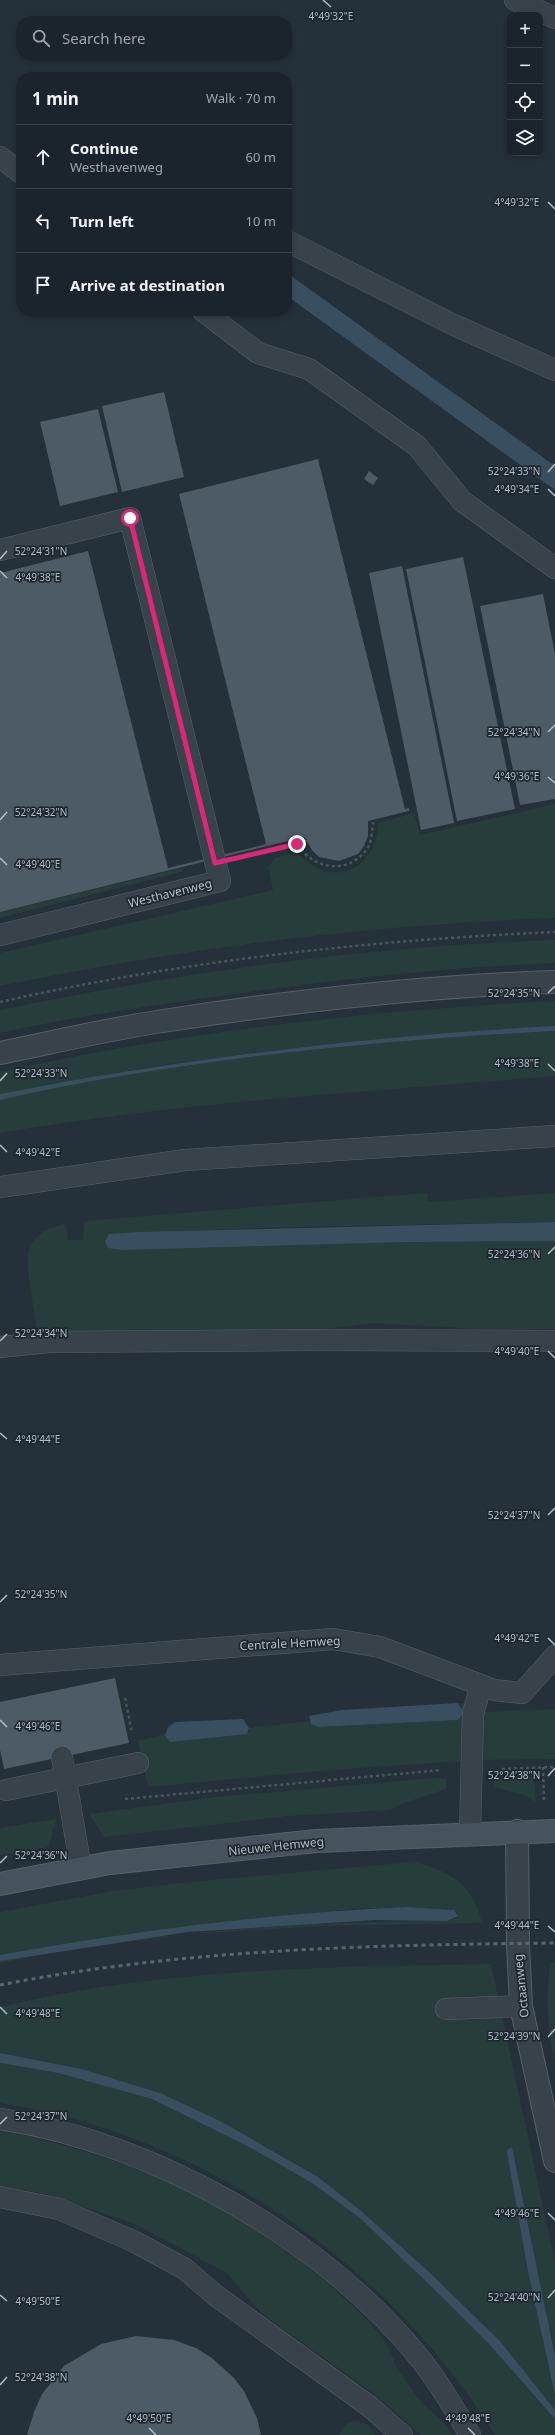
<!DOCTYPE html>
<html lang="en">
<head>
<meta charset="utf-8">
<style>
	body { margin:0; font-family:"Noto Sans",sans-serif; background:#283038; color:#f1f3f6 }
	.controls { position:absolute; right:12px; top:12px; display:grid; overflow:hidden; border-radius:8px; box-shadow:0 2px 6px #0003 }
	.controls button { width:36px; height:36px; display:grid; place-items:center; padding:0; border:0; border-bottom:1px solid #394148; background:#1b242c; color:#f1f3f6; font:20px sans-serif }
	.stop { position:absolute; width:12px; height:12px; margin:-9px; border:3px solid #db2777; border-radius:50%; background:#fff }
	.stop.end { background:#db2777; border-color:#fff; box-shadow:0 1px 4px #0008 }
	.list { margin:0; padding:0; list-style:none }
	h2 { display:flex; justify-content:space-between; align-items:center; height:52px; margin:0; padding:0 16px; font-size:17px }
	h2 small { font-size:13px; font-weight:400; color:#a0a4a9 }
	.list li { display:grid; grid-template-columns:26px 1fr auto; gap:12px; align-items:center; box-sizing:border-box; height:64px; padding:0 16px; border-top:1px solid #394148 }
	.list b { display:block; font-size:15px; white-space:nowrap }
	.list p { margin:0; font-size:13px; white-space:nowrap; color:#a0a4a9 }
	.list em { font-size:13px; font-style:normal; color:#a0a4a9 }
	.icon { flex:none; width:22px; height:22px; fill:none; stroke:currentColor; stroke-width:2; stroke-linecap:round; stroke-linejoin:round }
	.map { position:relative; flex:none; width:555px; height:2435px; overflow:hidden }
	.search { position:absolute; background:#1b242c; box-shadow:0 2px 6px #0003; left:16px; top:16px; width:276px; height:44px; display:flex; align-items:center; gap:10px; box-sizing:border-box; padding:0 14px; border-radius:16px; color:#a0a4a9; font-size:15px }
	.panel { position:absolute; background:#1b242c; box-shadow:0 2px 6px #0003; left:16px; top:72px; width:276px; height:244px; border-radius:16px }
	.map>svg:first-child { display:block }
	.green { fill:#273d3b }
	.water { fill:#394f60 }
	.building { fill:#4c5b65 }
	.lines { fill:none; stroke-linecap:round; stroke-linejoin:round }
	.service-casing { stroke:#566068; stroke-width:22 }
	.minor-casing { stroke:#566068; stroke-width:24 }
	.tertiary-casing { stroke:#566068; stroke-width:24 }
	.secondary-casing { stroke:#566068; stroke-width:24 }
	.path { stroke:#465959; stroke-width:2.5; stroke-dasharray:3 3; stroke-linecap:butt }
	.service { stroke:#38424a; stroke-width:21 }
	.minor { stroke:#38424a; stroke-width:22 }
	.tertiary { stroke:#38424a; stroke-width:22 }
	.secondary { stroke:#46525d; stroke-width:22 }
	.rail { stroke:#5a6771; stroke-width:3; stroke-dasharray:4 4; stroke-linecap:butt }
	.route { stroke:#db2777; stroke-width:5 }
	.ticks { fill:none; stroke:#b3bdc6; stroke-width:1.5 }
	.labels { text-anchor:middle; dominant-baseline:central; stroke-width:3.5; stroke-linejoin:round; paint-order:stroke }
	.street-label { font-size:12px; fill:#b3bdc6; stroke:#1d272f }
	.ticks-label { font-size:10px; text-anchor:middle; fill:#b3bdc6; stroke:#1d272f; stroke-width:3.5; stroke-linejoin:round; paint-order:stroke }
</style>
</head>
<body>
<div class="map">
<svg width="555" height="2435" viewBox="0 0 555 2435">
	<rect width="100%" height="100%" fill="#24303a"/>
	<!-- green -->
	<g class="green">
		<path d="M555 804V918C368 925 183 948 0 986V953L273 890 268 867 275 858 297 852C330 890 376 872 378 823L414 813 420 835Z"/>
		<polygon points="181,868 183,870 181,872 0,918 0,912"/>
		<path d="M555 940V963C438 968 322 981 206 998 137 1008 68 1018 0 1033V1010C182 972 369 946 555 940Z"/>
		<path d="M555 1001V1026L282 1049 162 1065 0 1094V1072C182 1031 369 1011 555 1001Z"/>
		<path d="M555 1031V1076C370 1092 183 1101 0 1133V1100C182 1059 369 1041 555 1031Z"/>
		<path d="M427 1193 428 1202 555 1193V1222L294 1227 109 1234 122 1250 410 1242 555 1241V1329H481L373 1323 311 1331 38 1334C35 1314 26 1271 28 1254 31 1235 50 1226 66 1224L68 1240H83L84 1221Z"/>
		<polygon points="457,1703 464,1703 463,1761 330,1770 148,1787 138,1741 165,1734 165,1736 190,1740 250,1731 249,1728 310,1721 315,1727 458,1720 461,1707"/>
		<polygon points="555,1709 555,1759 480,1760 481,1719 484,1712"/>
		<polygon points="494,1776 534,1777 536,1802 521,1794 494,1787"/>
		<polygon points="433,1778 446,1779 446,1789 401,1804 390,1810 288,1816 104,1837 89,1814 216,1797"/>
		<polygon points="56,1819 49,1847 0,1855 0,1828"/>
		<path d="M413 1862C448 1870 474 1884 482 1923L322 1926 189 1934 61 1951 0 1963V1961C148 1934 296 1920 447 1921L456 1918 458 1914 454 1910 407 1907 351 1909 174 1928 0 1955V1912L113 1891 200 1881Z"/>
		<path d="M550 1963H555V2066C548 2027 545 2003 550 1963Z"/>
		<path d="M491 1964 555 2263V2356L512 2147 508 2150V2158L528 2272 555 2395V2410L500 2341 428 2271 360 2210 318 2177 272 2150 160 2093 82 2069 0 2053V2007C160 1968 327 1967 491 1964Z"/>
		<path d="M0 2063 58 2073 152 2099 249 2147 312 2183 361 2219 440 2295 489 2344 555 2419V2435H495C388 2262 202 2135 0 2103Z"/>
		<path d="M0 2130C123 2155 241 2203 334 2289 351 2304 369 2320 382 2338 391 2350 394 2364 402 2376 409 2385 416 2396 424 2405 434 2415 447 2422 452 2435H421L373 2393 262 2314 227 2273 133 2223 45 2194 0 2186Z"/>
		<path d="M355 2421 367 2424 375 2435H339C343 2426 346 2422 355 2421Z"/>
	</g>
	<!-- water -->
	<g class="water">
		<polygon points="287,273 555,466 555,490 287,296"/>
		<path d="M555 1026V1031C369 1041 182 1059 0 1100V1094C183 1058 368 1036 555 1026Z"/>
		<polygon points="555,1222 555,1241 410,1242 122,1250 108,1248 105,1241 109,1234 139,1232"/>
		<polygon points="457,1703 464,1712 458,1720 318,1727 311,1724 309,1716 342,1710"/>
		<polygon points="243,1719 249,1728 247,1734 170,1742 165,1736 168,1727 175,1722"/>
		<path d="M407 1907 454 1910 458 1916 447 1921 376 1920 188 1932 0 1961V1955C135 1931 271 1913 407 1907Z"/>
		<polygon points="0,2053 82,2069 160,2093 222,2122 318,2177 360,2210 428,2271 500,2341 555,2410 555,2419 489,2344 440,2295 361,2219 312,2183 249,2147 152,2099 58,2073 0,2063"/>
		<polygon points="512,2147 555,2356 555,2395 528,2272 508,2158 507,2150"/>
	</g>
	<!-- building -->
	<g class="building">
		<polygon points="164,392 184,477 122,492 102,406"/>
		<polygon points="98,409 118,492 60,506 40,422"/>
		<polygon points="318,459 405,809 409,808 409,811 368,821 368,836 364,846 358,854 339,861 319,857 312,850 304,837 0,912 0,573 88,551 168,868 263,845 266,844 179,494"/>
		<polygon points="369,471 378,478 373,485 364,479"/>
		<polygon points="463,557 515,809 457,821 406,569"/>
		<polygon points="402,566 454,823 421,830 369,573"/>
		<polygon points="543,594 555,654 555,799 520,805 480,606"/>
		<polygon points="115,1678 129,1743 4,1769 0,1750 0,1702"/>
		<polygon points="136,2336 174,2340 196,2348 212,2358 234,2378 244,2391 257,2418 261,2435 27,2435 34,2412 42,2394 64,2366 101,2344"/>
	</g>
	<g class="lines">
		<defs>
			<g id="service">
				<polyline points="515,0 555,18"/>
				<polyline points="0,157 21,173"/>
				<polyline points="287,241 454,325 555,370"/>
				<polyline points="203,311 258,353 309,369 417,446 462,501 555,568"/>
				<polyline points="0,550 130,518 220,881 0,935"/>
				<polyline points="0,1187 185,1160 555,1136"/>
				<polyline points="0,1347 49,1342 309,1340 555,1341"/>
				<polyline points="0,1665 333,1639 380,1647 494,1690 522,1693 555,1656"/>
				<polyline points="62,1757 81,1869"/>
				<polyline points="6,1790 138,1763"/>
				<polyline points="470,1833 473,1714 481,1685"/>
				<polyline points="446,2009 521,2006"/>
				<path d="M0 2119C153 2142 325 2239 422 2361 440 2384 455 2410 470 2435"/>
				<polyline points="0,2197 59,2209 133,2241 185,2269 215,2295 369,2406 402,2435"/>
			</g>
			<polyline id="minor" points="517,1831 518,1944 521,2006 555,2161"/>
			<path id="tertiary" d="M0 1053C54 1042 109 1029 163 1021 293 1001 424 986 555 982"/>
			<polyline id="secondary" points="0,1884 110,1863 316,1841 555,1831"/>
		</defs>
		<!-- service casing -->
		<use href="#service" class="service-casing"/>
		<!-- minor casing -->
		<use href="#minor" class="minor-casing"/>
		<!-- tertiary casing -->
		<use href="#tertiary" class="tertiary-casing"/>
		<!-- secondary casing -->
		<use href="#secondary" class="secondary-casing"/>
		<!-- path -->
		<g class="path">
			<path d="M245 856 297 844C313 869 347 876 367 849 372 842 372 831 373 822"/>
			<path d="M0 1002C182 961 369 940 555 932"/>
			<polyline points="125,1698 132,1733"/>
			<polyline points="543,1767 544,1801"/>
			<polyline points="502,1769 555,1767"/>
			<polyline points="125,1799 441,1770"/>
		</g>
		<!-- service -->
		<use href="#service" class="service"/>
		<!-- minor -->
		<use href="#minor" class="minor"/>
		<!-- tertiary -->
		<use href="#tertiary" class="tertiary"/>
		<!-- secondary -->
		<use href="#secondary" class="secondary"/>
		<!-- rail -->
		<path class="rail" d="M0 1985C183 1949 369 1945 555 1943"/>
	</g>
	<g class="lines">
		<!-- route -->
		<polyline class="route" points="130,518 215,863 297,844"/>
	</g>
	<!-- ticks -->
	<path class="ticks" d="M323 0 331 7M548 202 555 209M548 472 555 464M548 489 555 496M0 559 7 551M0 571 7 578M548 732 555 725M548 777 555 783M0 820 7 812M0 858 7 865M548 993 555 986M548 1064 555 1071M0 1081 7 1073M0 1145 7 1152M548 1254 555 1247M0 1341 7 1334M548 1351 555 1358M0 1433 7 1439M548 1515 555 1508M0 1602 7 1595M548 1638 555 1645M0 1720 7 1727M548 1776 555 1768M0 1863 7 1856M548 1926 555 1932M0 2007 7 2014M548 2037 555 2029M0 2124 7 2117M548 2213 555 2220M0 2295 7 2301M548 2298 555 2290M0 2385 7 2377M149 2428 156 2435M468 2428 475 2435"/>
	<g class="labels">
		<!-- street labels -->
		<g class="street-label">
			<text transform="translate(170 893) rotate(-14)">Westhavenweg</text>
			<text transform="translate(290 1643) rotate(-3)">Centrale Hemweg</text>
			<text transform="translate(276 1846) rotate(-6)">Nieuwe Hemweg</text>
			<text transform="translate(521 1986) rotate(-96)">Octaanweg</text>
		</g>
	</g>
	<g class="ticks-label">
		<text x="331" y="20">4°49'32"E</text>
		<text x="517" y="206">4°49'32"E</text>
		<text x="514" y="475">52°24'33"N</text>
		<text x="517" y="493">4°49'34"E</text>
		<text x="41" y="555">52°24'31"N</text>
		<text x="38" y="581">4°49'38"E</text>
		<text x="514" y="736">52°24'34"N</text>
		<text x="517" y="780">4°49'36"E</text>
		<text x="41" y="816">52°24'32"N</text>
		<text x="38" y="868">4°49'40"E</text>
		<text x="514" y="997">52°24'35"N</text>
		<text x="517" y="1067">4°49'38"E</text>
		<text x="41" y="1077">52°24'33"N</text>
		<text x="38" y="1156">4°49'42"E</text>
		<text x="514" y="1258">52°24'36"N</text>
		<text x="41" y="1337">52°24'34"N</text>
		<text x="517" y="1355">4°49'40"E</text>
		<text x="38" y="1443">4°49'44"E</text>
		<text x="514" y="1519">52°24'37"N</text>
		<text x="41" y="1598">52°24'35"N</text>
		<text x="517" y="1642">4°49'42"E</text>
		<text x="38" y="1730">4°49'46"E</text>
		<text x="514" y="1779">52°24'38"N</text>
		<text x="41" y="1859">52°24'36"N</text>
		<text x="517" y="1929">4°49'44"E</text>
		<text x="38" y="2017">4°49'48"E</text>
		<text x="514" y="2040">52°24'39"N</text>
		<text x="41" y="2120">52°24'37"N</text>
		<text x="517" y="2217">4°49'46"E</text>
		<text x="514" y="2301">52°24'40"N</text>
		<text x="38" y="2305">4°49'50"E</text>
		<text x="41" y="2381">52°24'38"N</text>
		<text x="149" y="2422">4°49'50"E</text>
		<text x="468" y="2422">4°49'48"E</text>
	</g>
</svg>
<div class="controls">
<button>+</button>
<button>−</button>
<button><svg class="icon" aria-label="locate" viewBox="0 0 24 24"><circle cx="12" cy="12" r="6"/><path d="M12 2v4M12 18v4M2 12h4M18 12h4"/></svg></button>
<button><svg class="icon" aria-label="layers" viewBox="0 0 24 24"><path d="M12 4l9 5-9 5-9-5zM3 14l9 5 9-5"/></svg></button>
</div>
<div class="stop" style="left:130px;top:518px"></div>
<div class="stop end" style="left:297px;top:844px"></div>
<div class="search"><svg class="icon" aria-label="search" viewBox="0 0 24 24"><circle cx="10" cy="10" r="6"/><path d="M15 15l6 6"/></svg>Search here</div>
<section class="panel">
<h2>1 min<small>Walk · 70 m</small></h2>
<ul class="list">
<li><svg class="icon" aria-label="ahead" viewBox="0 0 24 24"><path d="M12 20V5M6 11l6-6 6 6"/></svg><div><b>Continue</b><p>Westhavenweg</p></div><em>60 m</em></li>
<li><svg class="icon" aria-label="left" viewBox="0 0 24 24"><path d="M17 20v-9H6M10 6l-5 5 5 5"/></svg><div><b>Turn left</b></div><em>10 m</em></li>
<li><svg class="icon" aria-label="arrive" viewBox="0 0 24 24"><path d="M6 21V4h12l-3 4 3 4H6"/></svg><div><b>Arrive at destination</b></div></li>
</ul>
</section>
</div>
</body>
</html>
